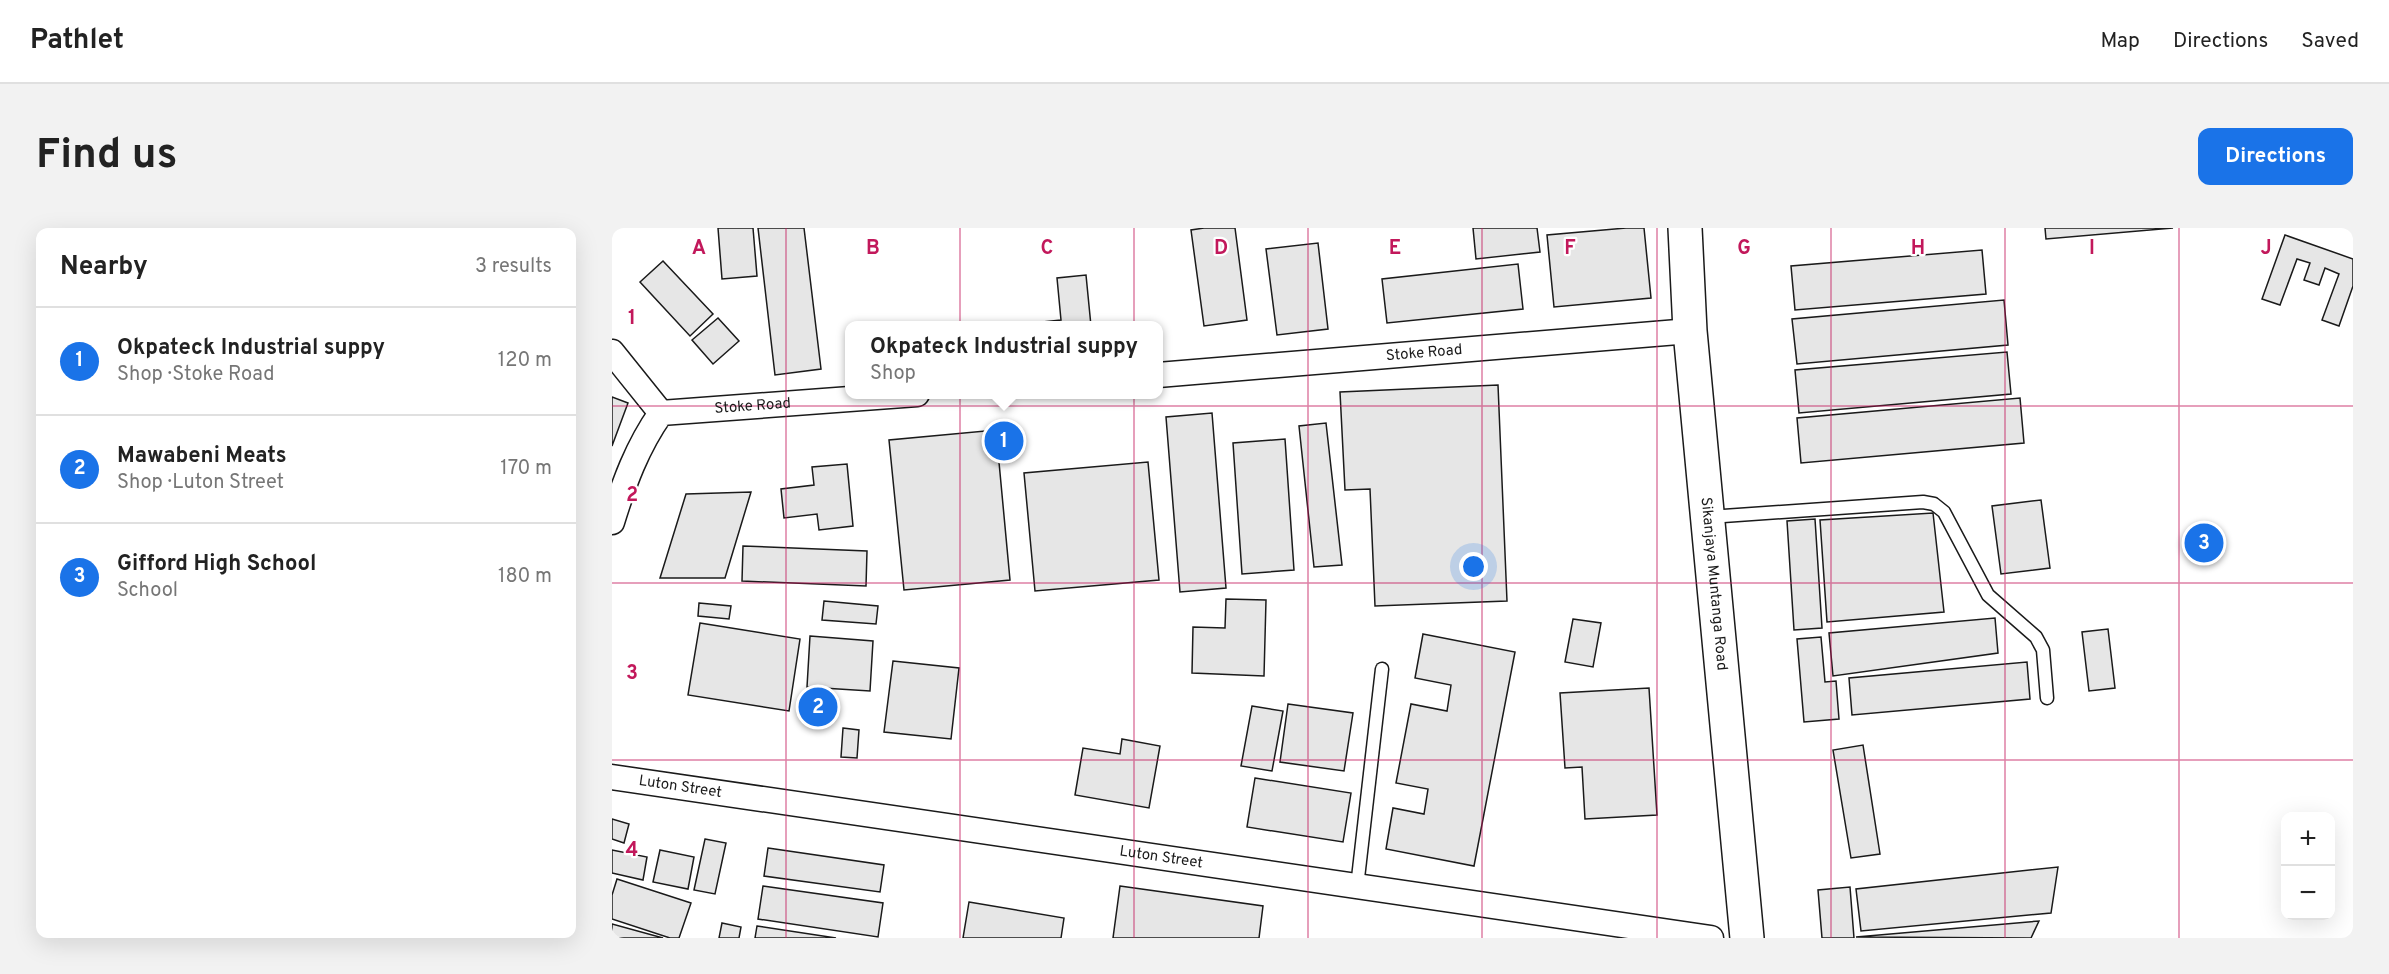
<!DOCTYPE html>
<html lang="en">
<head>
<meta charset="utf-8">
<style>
	body { margin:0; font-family:Overpass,sans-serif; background:#f2f2f2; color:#222 }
	.controls { position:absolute; right:18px; bottom:18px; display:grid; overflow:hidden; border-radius:12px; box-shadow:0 6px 24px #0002 }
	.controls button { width:54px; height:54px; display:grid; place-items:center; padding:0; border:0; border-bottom:2px solid #e0e0e0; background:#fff; color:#222; font:30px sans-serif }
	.you { position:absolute; left:862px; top:339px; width:21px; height:21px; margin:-15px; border:4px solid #fff; border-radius:50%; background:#1a73e8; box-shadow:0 0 0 9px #1a73e833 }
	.badge { display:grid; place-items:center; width:39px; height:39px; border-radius:50%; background:#1a73e8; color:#fff; font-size:20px; font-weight:700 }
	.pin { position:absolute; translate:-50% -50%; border:3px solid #fff; box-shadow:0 2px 6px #0006 }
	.popup { position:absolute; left:233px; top:93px; width:318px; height:78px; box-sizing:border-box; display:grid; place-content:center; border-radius:12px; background:#fff; filter:drop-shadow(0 2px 4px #0005); font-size:20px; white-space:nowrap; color:#767676 }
	.popup b { font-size:22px; color:#222 }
	.popup::after { content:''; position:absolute; left:50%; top:100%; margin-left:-12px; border:12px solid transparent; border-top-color:#fff }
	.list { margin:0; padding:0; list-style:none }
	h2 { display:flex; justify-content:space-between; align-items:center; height:78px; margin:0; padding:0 24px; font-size:26px }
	h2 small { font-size:20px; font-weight:400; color:#767676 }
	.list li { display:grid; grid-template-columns:39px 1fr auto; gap:18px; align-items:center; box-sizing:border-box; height:108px; padding:0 24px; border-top:2px solid #e0e0e0 }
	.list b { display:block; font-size:22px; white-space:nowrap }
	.list p { margin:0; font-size:20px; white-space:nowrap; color:#767676 }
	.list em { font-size:20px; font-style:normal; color:#767676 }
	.map { position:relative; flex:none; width:1741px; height:710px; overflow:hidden; border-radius:12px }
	header { display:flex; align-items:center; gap:36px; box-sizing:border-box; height:84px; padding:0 30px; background:#fff; border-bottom:2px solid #e0e0e0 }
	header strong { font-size:28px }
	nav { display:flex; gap:33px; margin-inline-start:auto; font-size:21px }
	.intro { display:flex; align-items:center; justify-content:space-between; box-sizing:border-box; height:144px; padding:0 36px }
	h1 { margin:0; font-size:42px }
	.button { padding:15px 27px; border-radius:12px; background:#1a73e8; color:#fff; font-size:21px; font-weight:700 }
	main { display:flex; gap:36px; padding:0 36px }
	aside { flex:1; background:#fff; border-radius:12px; box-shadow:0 6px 24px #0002 }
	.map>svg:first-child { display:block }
	.building { fill:#e6e6e6; stroke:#1a1a1a; stroke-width:1.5 }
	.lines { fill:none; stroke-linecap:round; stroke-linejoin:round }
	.lane-casing { stroke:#1a1a1a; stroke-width:15 }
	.street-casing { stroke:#1a1a1a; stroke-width:27 }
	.secondary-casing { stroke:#1a1a1a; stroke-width:36 }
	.lane { stroke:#fff; stroke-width:12 }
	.street { stroke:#fff; stroke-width:24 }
	.secondary { stroke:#fff; stroke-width:33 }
	.grid { fill:none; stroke:#c2185b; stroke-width:1.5; stroke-opacity:0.55 }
	.labels { text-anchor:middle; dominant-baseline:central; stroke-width:4.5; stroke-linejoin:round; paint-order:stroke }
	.street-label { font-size:15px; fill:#1a1a1a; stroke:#fff }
	.grid-label { font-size:20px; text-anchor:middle; font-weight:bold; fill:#c2185b; stroke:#fff; stroke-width:4.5; stroke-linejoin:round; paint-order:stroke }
</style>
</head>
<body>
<header>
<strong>Pathlet</strong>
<nav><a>Map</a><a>Directions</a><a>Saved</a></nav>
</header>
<div class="intro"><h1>Find us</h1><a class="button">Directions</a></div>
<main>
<aside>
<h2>Nearby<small>3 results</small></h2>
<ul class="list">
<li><span class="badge">1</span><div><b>Okpateck Industrial suppy</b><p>Shop · Stoke Road</p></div><em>120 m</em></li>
<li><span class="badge">2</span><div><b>Mawabeni Meats</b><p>Shop · Luton Street</p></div><em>170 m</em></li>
<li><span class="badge">3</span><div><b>Gifford High School</b><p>School</p></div><em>180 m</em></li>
</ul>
</aside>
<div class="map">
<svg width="1741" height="710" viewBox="0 0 1741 710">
	<rect width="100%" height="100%" fill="#fff"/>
	<!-- building -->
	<g class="building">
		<polygon points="106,0 141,0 145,48 110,51"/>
		<polygon points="146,0 192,0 209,141 163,147"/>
		<polygon points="592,0 623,0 635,92 592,98 579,2"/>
		<polygon points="861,0 925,0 928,24 864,31"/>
		<polygon points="1014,0 1032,0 1039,70 942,79 935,7"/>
		<polygon points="1433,0 1561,0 1434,11"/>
		<polygon points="1673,7 1741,31 1741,58 1727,98 1710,92 1727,46 1713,40 1707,57 1692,52 1698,35 1685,31 1668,77 1650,71"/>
		<polygon points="706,15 716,101 665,107 654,21"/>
		<polygon points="1370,22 1374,66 1183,82 1179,38"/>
		<polygon points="51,33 101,86 78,108 28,54"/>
		<polygon points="906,36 911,81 775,95 770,51"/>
		<polygon points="474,47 479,98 393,98 449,92 445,50"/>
		<polygon points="1392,72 1396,117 1185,136 1180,91"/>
		<polygon points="106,90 127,113 101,136 80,112"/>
		<polygon points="1395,124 1399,166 1187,185 1183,142"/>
		<polygon points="886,157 895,373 763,378 758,261 733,262 728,164"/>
		<polygon points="0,169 16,175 0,218"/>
		<polygon points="1408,170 1412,215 1189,235 1185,190"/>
		<polygon points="600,185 614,360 568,364 554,189"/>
		<polygon points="714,195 730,337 702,339 687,198"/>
		<polygon points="384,202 398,352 292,362 277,212"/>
		<polygon points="673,211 682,342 630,346 621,215"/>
		<polygon points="536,234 547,352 423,363 412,245"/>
		<polygon points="235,236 241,298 207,302 205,286 172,290 169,261 202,257 200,239"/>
		<polygon points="139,264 113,350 48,350 74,266"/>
		<polygon points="1429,272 1438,340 1389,346 1380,278"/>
		<polygon points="1321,285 1332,384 1215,394 1208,292"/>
		<polygon points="1203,291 1210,400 1182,402 1175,293"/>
		<polygon points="131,318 255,323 254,358 130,353"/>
		<polygon points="614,371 654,372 652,448 580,445 581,399 613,400"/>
		<polygon points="212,373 266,378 264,396 210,392"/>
		<polygon points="87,375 119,378 117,391 86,388"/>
		<polygon points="1383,390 1386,425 1221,448 1217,405"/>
		<polygon points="961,391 989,395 981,439 953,434"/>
		<polygon points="88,395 188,411 177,483 76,467"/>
		<polygon points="1496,401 1503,460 1477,463 1470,404"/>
		<polygon points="811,406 903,424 862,638 774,621 781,580 812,586 816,561 784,555 799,476 835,483 839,457 803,450"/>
		<polygon points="198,408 261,413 258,463 195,459"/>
		<polygon points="1209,409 1213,454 1224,453 1227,491 1192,494 1185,411"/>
		<polygon points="281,433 347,440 339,511 272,504"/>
		<polygon points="1415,434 1418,471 1240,487 1237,450"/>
		<polygon points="1037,460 1045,587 973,591 970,539 953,540 948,465"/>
		<polygon points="676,476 741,485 732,543 668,534"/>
		<polygon points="640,478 671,483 660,543 629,538"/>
		<polygon points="231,500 247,502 245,530 229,529"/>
		<polygon points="510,511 548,518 537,580 463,567 471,520 508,526"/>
		<polygon points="1251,517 1268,626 1239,630 1221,522"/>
		<polygon points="643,550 739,565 731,614 635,599"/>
		<polygon points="0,591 17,596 12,615 0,611"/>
		<polygon points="93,611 114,615 103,666 82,662"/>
		<polygon points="156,620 272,637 268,664 152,648"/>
		<polygon points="0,622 35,629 31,652 0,645"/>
		<polygon points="48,622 82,629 76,661 41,654"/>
		<polygon points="1446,639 1439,685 1249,703 1244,661"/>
		<polygon points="5,651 79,675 67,710 58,710 0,691 0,667"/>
		<polygon points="151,658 271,675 266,709 146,691"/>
		<polygon points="508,658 651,678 647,710 501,710"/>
		<polygon points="1238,659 1242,710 1210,710 1206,662"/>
		<polygon points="357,674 452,690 449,710 351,710"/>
		<polygon points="1427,693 1419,710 1244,709"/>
		<polygon points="110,695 129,699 127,710 107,710"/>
		<polygon points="0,696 51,710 0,710"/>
		<polygon points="145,698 224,710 143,710"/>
	</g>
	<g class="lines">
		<defs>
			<g id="lane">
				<polyline points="1097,289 1311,274 1322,276 1332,284 1376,367 1424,409 1431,422 1435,470"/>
				<polyline points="745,659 770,441"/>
			</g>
			<g id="street">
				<polyline points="0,124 49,185"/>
				<path id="s1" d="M546 147 1078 103"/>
				<path id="s2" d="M0 294C12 255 25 219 49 185L305 166"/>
				<path id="s3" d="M0 549 1099 710"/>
			</g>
			<g id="secondary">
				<path id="s4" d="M1073 0 1078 103 1135 710"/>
			</g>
		</defs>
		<!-- lane casing -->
		<use href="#lane" class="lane-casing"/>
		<!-- street casing -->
		<use href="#street" class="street-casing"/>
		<!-- secondary casing -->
		<use href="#secondary" class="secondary-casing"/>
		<!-- lane -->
		<use href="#lane" class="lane"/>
		<!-- street -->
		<use href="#street" class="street"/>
		<!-- secondary -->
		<use href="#secondary" class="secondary"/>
	</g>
	<!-- grid -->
	<path class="grid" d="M174 0V710M348 0V710M522 0V710M696 0V710M870 0V710M1045 0V710M1219 0V710M1393 0V710M1567 0V710M0 178H1741M0 355H1741M0 532H1741"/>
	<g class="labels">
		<!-- street labels -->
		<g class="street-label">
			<text stroke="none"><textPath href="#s1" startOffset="267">Stoke Road</textPath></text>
			<text stroke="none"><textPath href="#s2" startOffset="212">Stoke Road</textPath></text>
			<text stroke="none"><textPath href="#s4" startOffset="357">Sikanjaya Muntanga Road</textPath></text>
			<text stroke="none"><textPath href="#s3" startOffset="69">Luton Street</textPath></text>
			<text stroke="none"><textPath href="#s3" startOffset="555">Luton Street</textPath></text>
		</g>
	</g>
	<g class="grid-label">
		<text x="87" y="26">A</text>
		<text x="261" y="26">B</text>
		<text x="435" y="26">C</text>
		<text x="609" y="26">D</text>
		<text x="783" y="26">E</text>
		<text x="958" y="26">F</text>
		<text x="1132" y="26">G</text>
		<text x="1306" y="26">H</text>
		<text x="1480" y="26">I</text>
		<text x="1654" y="26">J</text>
		<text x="20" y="96">1</text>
		<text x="20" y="273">2</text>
		<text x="20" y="451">3</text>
		<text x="20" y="628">4</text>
	</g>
</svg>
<div class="controls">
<button>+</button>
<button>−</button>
</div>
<div class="you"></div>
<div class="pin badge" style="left:392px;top:213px">1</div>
<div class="popup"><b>Okpateck Industrial suppy</b>Shop</div>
<div class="pin badge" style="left:206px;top:479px">2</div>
<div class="pin badge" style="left:1592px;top:315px">3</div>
</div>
</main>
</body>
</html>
